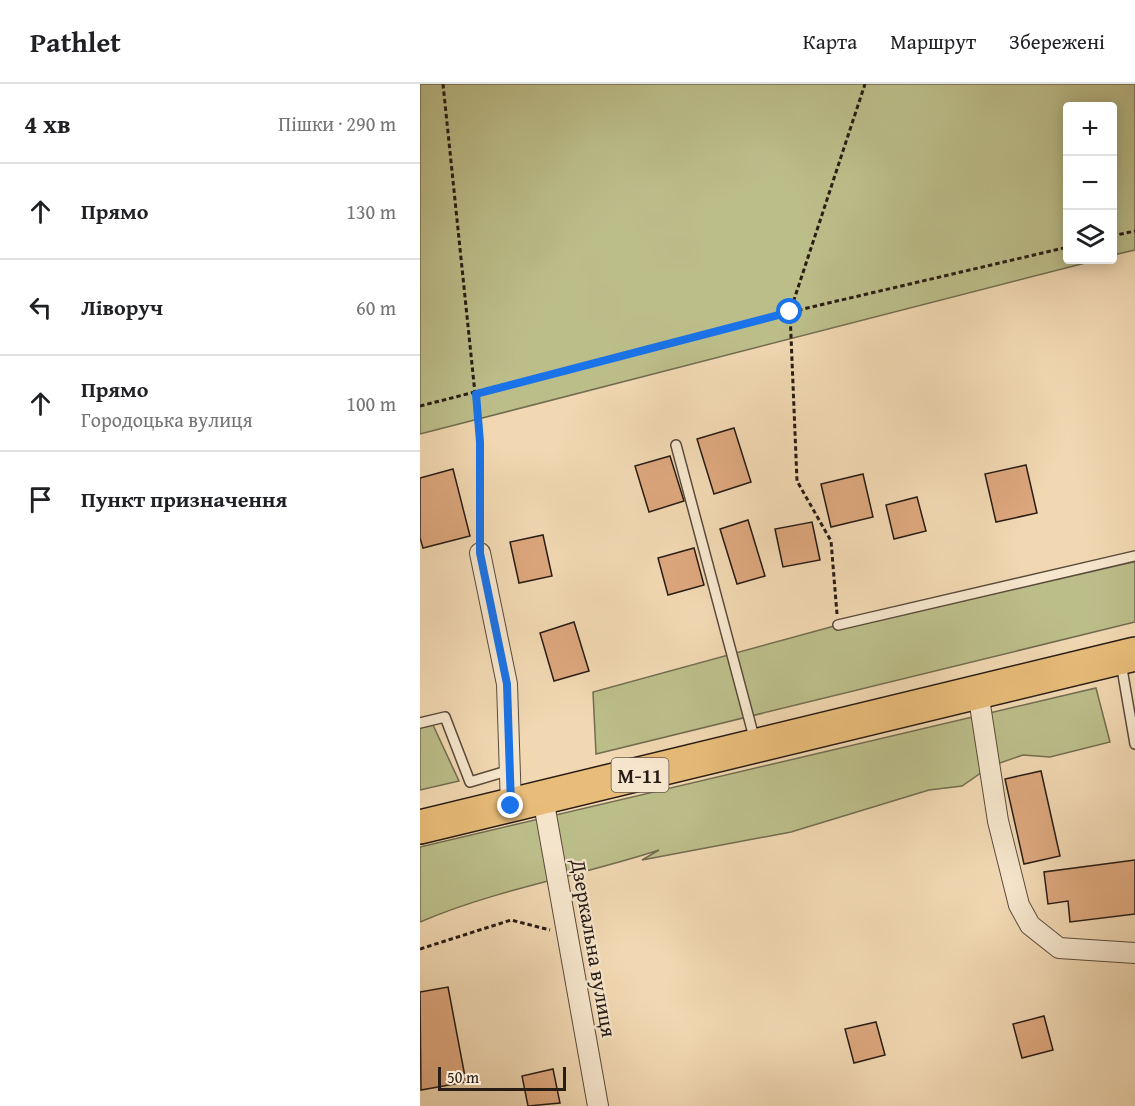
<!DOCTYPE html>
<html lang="uk">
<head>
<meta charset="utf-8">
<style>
	body { margin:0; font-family:"Gentium Book Plus",serif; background:#f2f2f2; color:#202124 }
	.controls { position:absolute; right:18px; top:18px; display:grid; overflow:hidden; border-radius:6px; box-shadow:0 3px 15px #0003 }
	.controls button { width:54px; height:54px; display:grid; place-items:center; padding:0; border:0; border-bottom:2px solid #e0e0e0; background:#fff; color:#202124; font:30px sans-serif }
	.scale { position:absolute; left:18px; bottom:15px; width:128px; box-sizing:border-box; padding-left:6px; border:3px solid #281c15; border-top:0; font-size:16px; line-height:21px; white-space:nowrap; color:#281c15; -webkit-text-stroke:4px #f6e6cd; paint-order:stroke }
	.stop { position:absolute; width:18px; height:18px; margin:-14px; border:4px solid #1a73e8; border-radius:50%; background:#fff }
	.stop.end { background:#1a73e8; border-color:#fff; box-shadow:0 2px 6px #0008 }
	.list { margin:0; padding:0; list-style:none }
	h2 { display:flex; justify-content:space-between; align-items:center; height:78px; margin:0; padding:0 24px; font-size:26px }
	h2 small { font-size:20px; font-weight:400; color:#757577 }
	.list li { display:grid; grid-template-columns:39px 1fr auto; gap:18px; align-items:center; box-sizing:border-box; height:96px; padding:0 24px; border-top:2px solid #e0e0e0 }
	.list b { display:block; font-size:22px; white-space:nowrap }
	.list p { margin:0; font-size:20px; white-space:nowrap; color:#757577 }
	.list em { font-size:20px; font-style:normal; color:#757577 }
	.icon { flex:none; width:33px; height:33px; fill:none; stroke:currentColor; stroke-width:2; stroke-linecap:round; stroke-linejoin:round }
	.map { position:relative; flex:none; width:715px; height:1022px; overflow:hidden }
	header { display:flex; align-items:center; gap:36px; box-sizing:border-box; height:84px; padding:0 30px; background:#fff; border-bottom:2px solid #e0e0e0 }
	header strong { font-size:28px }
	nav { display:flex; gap:33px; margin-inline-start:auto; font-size:21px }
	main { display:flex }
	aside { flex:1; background:#fff }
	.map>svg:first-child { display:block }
	.green { fill:#bcbe8a; stroke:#726d50; stroke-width:1.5 }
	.building { fill:#dda77d; stroke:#281c15; stroke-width:1.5 }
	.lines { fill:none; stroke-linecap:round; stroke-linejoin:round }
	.lane-casing { stroke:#5a4b3c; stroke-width:12 }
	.street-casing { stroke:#5a4b3c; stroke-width:22 }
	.highway-casing { stroke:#281c15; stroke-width:36 }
	.path { stroke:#281c15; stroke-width:3; stroke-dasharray:4.5 3; stroke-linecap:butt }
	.lane { stroke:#f6e6cd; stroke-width:9 }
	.street { stroke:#f6e6cd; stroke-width:20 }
	.highway { stroke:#e8bc79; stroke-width:33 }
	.route { stroke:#1a73e8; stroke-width:8 }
	.labels { text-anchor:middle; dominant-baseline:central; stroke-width:4.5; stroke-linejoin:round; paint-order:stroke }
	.shield { fill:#f6e6cd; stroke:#66594c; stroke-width:1.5 }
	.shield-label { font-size:20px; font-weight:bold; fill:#281c15 }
	.street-label { font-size:21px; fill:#281c15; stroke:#f6e6cd }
</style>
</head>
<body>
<header>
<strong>Pathlet</strong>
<nav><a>Карта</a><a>Маршрут</a><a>Збережені</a></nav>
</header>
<main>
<aside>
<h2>4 хв<small>Пішки · 290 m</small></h2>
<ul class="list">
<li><svg class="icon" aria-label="ahead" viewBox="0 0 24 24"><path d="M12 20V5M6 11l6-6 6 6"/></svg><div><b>Прямо</b></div><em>130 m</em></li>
<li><svg class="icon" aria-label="left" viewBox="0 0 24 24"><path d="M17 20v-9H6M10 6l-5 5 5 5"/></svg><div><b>Ліворуч</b></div><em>60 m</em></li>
<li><svg class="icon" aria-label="ahead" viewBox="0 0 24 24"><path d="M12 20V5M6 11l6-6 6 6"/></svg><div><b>Прямо</b><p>Городоцька вулиця</p></div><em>100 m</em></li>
<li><svg class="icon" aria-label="arrive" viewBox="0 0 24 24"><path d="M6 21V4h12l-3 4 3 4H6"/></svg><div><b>Пункт призначення</b></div></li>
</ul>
</aside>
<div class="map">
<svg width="715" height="1022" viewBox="0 0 715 1022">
	<rect width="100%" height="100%" fill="#f1d8b2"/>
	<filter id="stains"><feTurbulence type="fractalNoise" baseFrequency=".00333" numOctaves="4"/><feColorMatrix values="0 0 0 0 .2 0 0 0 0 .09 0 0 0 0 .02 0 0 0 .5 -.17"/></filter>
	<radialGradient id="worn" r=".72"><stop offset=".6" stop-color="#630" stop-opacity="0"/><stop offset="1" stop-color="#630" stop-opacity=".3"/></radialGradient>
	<!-- green -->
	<g class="green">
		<polygon points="0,0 715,0 715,166 693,171 692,22 648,22 648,176 677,176 0,350"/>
		<polygon points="715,472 715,538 176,670 173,608 418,541"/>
		<path d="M676 604 690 658 630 673 603 671 571 682 542 702 509 706 371 748 222 776 239 766C160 792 77 805 0 838V763Z"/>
		<polygon points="13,641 39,697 0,706 0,644"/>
	</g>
	<!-- building -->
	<g class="building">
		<polygon points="314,344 331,398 294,410 277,355"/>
		<polygon points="250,372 264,417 229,428 215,382"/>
		<polygon points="606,381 617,429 576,438 565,390"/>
		<polygon points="33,385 50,452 3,464 0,454 0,394"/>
		<polygon points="443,390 453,433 411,443 401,400"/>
		<polygon points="497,413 506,447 474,455 466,421"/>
		<polygon points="328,436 345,492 317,500 300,445"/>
		<polygon points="392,438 400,476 363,483 355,445"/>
		<polygon points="123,451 132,492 99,499 90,458"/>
		<polygon points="274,464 284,501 248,511 238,474"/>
		<polygon points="154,538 169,587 134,597 120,549"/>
		<polygon points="621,687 640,772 604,780 585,695"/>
		<polygon points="715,776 715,830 650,838 648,817 628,820 624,788"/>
		<polygon points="28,903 46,998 1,1006 0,908"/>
		<polygon points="624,932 633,966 602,974 593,940"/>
		<polygon points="456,938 465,971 434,979 425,945"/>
		<polygon points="133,985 140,1019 108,1022 102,992"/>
	</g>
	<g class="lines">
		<defs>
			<g id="lane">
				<polyline points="256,361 335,657"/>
				<polyline points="418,541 715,472"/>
				<polyline points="701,579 715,660"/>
				<polyline points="0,639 25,633 50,698 90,686"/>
			</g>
			<g id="street">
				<polyline points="60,469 87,600 91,722"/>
				<polyline points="558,608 578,737 599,821 610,841 639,864 715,869"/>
				<polyline points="123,714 178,1022"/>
			</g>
			<polyline id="highway" points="0,743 715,570"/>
		</defs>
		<!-- lane casing -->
		<use href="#lane" class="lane-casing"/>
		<!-- street casing -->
		<use href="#street" class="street-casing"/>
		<!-- highway casing -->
		<use href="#highway" class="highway-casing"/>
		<!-- path -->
		<g class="path">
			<polyline points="23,0 60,358 60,452"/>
			<polyline points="692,152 715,147"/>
			<polyline points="0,322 370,228 648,163"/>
			<polyline points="417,530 411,457 377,397 370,228 445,0"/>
			<polyline points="0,865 91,836 130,846"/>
		</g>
		<!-- lane -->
		<use href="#lane" class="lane"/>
		<!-- street -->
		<use href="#street" class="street"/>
		<!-- highway -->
		<use href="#highway" class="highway"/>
	</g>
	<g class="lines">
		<!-- route -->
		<polyline class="route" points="91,722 87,600 60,469 60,358 56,310 370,228"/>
	</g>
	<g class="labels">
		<!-- shield labels -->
		<rect class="shield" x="191.5" y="674" width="57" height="34" rx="4.5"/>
		<g class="shield-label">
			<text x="220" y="691">М-11</text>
		</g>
		<!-- street labels -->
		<g class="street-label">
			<text transform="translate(174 864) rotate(80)">Дзеркальна вулиця</text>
		</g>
	</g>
	<rect width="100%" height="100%" filter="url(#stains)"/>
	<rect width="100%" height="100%" fill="url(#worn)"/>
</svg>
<div class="controls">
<button>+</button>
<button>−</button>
<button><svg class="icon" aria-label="layers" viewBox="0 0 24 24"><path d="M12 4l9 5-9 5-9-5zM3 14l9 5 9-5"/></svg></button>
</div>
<div class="scale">50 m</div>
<div class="stop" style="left:370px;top:228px"></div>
<div class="stop end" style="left:91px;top:722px"></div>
</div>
</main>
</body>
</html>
